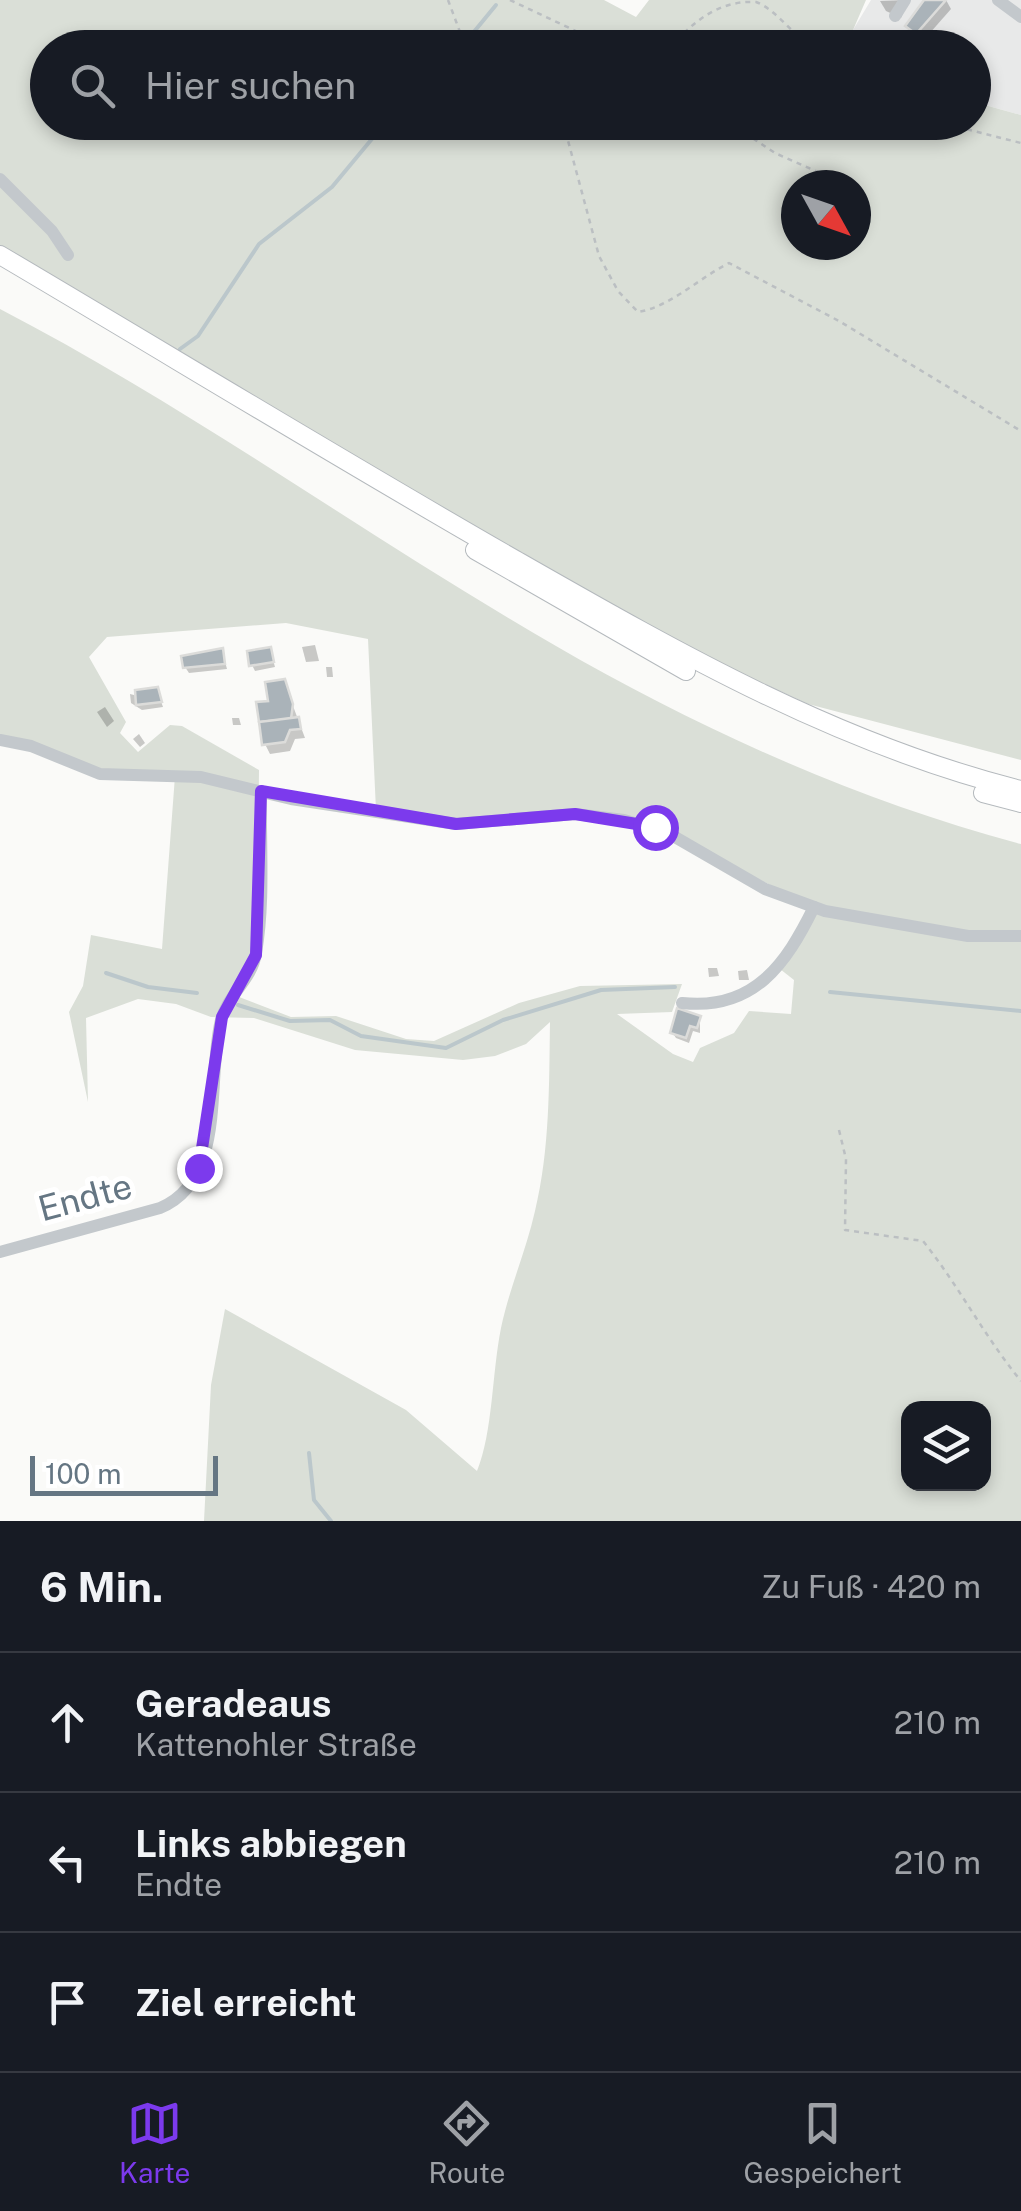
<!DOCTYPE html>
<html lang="de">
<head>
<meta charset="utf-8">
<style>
	body { margin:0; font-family:"Public Sans",sans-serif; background:#242831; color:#f1f3f6 }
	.controls { position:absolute; right:30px; bottom:30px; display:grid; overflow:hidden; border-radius:20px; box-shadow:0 5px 15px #0003 }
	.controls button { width:90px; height:90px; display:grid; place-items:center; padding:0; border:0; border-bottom:2px solid #363941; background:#171b24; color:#f1f3f6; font:50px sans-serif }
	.compass { position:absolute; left:781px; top:170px; width:90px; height:90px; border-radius:50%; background:#171b24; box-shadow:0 5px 15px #0003; rotate:130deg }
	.scale { position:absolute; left:30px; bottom:25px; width:188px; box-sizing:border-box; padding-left:10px; border:5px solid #657683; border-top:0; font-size:28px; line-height:35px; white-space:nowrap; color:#657683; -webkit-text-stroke:8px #fff; paint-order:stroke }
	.stop { position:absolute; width:30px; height:30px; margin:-22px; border:8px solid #7c3aed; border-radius:50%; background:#fff }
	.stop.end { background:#7c3aed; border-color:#fff; box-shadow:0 2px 10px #0008 }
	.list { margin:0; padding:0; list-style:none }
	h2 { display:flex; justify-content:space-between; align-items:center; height:130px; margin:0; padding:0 40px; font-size:42px }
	h2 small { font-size:32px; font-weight:400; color:#9ea1a6 }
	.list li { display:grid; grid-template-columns:65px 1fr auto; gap:30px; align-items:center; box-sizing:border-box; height:140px; padding:0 40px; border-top:2px solid #363941 }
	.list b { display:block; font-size:38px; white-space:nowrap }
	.list p { margin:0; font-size:32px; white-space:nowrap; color:#9ea1a6 }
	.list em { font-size:32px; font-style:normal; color:#9ea1a6 }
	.icon { flex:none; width:55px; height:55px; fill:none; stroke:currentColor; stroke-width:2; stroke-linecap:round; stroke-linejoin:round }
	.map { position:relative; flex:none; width:1021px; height:1521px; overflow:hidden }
	.search { position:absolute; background:#171b24; box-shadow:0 5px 15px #0003; left:30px; right:30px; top:30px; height:110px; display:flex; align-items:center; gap:25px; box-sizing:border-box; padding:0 35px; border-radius:55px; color:#9ea1a6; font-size:38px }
	.sheet { height:550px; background:#171b24 }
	nav { display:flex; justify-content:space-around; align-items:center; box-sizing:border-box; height:140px; border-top:2px solid #363941; background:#171b24; font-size:28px; color:#9ea1a6 }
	nav a { display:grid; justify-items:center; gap:5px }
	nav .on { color:#7c3aed }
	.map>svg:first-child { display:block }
	.built { fill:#e8e9e9 }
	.green { fill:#dadfd7; fill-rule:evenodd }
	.shadow { fill:#0003 }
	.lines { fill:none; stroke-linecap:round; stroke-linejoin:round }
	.stream { stroke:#bbc7cb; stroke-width:4 }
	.building { fill:#aab3b9; stroke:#dcdcda; stroke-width:2.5 }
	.highway-casing { stroke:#b4b9bd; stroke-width:20 }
	.path { stroke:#bbbfc2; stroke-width:2.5; stroke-dasharray:5 5; stroke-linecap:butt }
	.minor { stroke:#c3c8cc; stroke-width:12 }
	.highway { stroke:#fff; stroke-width:18 }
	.route { stroke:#7c3aed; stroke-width:12 }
	.labels { text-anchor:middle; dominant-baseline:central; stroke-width:10; stroke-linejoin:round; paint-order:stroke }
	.street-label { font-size:35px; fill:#657683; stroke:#fff }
</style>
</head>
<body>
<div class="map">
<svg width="1021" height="1521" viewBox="0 0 1021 1521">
	<rect width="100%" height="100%" fill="#fafaf8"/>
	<!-- built -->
	<polygon class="built" points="871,0 1021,0 1021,115 974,102 974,48 880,47 853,30"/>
	<!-- green -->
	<g class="green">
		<path d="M0 0H604L636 17 649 0H866L853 30 880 47 48 48V122H974V102L1021 115V760L808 704 636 625 0 246ZM796 185H856V245H796Z"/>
		<path d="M0 309C193 409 368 538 556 646 701 730 859 801 1021 844V1521H204L211 1385 225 1309 406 1410 477 1471C493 1432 492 1372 501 1328 509 1289 526 1251 535 1211 550 1149 549 1085 550 1022L526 1044 495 1056 463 1060 355 1050 254 1018 211 1017 176 1004 138 999 86 1018 88 1102 69 1012 83 986 91 935 162 949 175 776H108L0 740ZM286 623 368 639 376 810 485 824 608 817 691 845 814 907 780 969 794 980 791 1014 749 1011 734 1033 700 1048 693 1062 673 1054 617 1014 672 1012 682 984 580 986 519 1003 434 1041 406 1039 336 1016 291 1017 234 995 257 946 259 770 182 726 170 725 138 752 120 733 126 722 89 657 107 637ZM908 1408H984V1484H908Z"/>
	</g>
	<!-- shadow -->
	<g class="shadow">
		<polygon points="909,0 901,18 886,11 880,1"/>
		<polygon points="927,0 946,0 951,9 922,42 908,26"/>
		<polygon points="315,645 319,661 306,662 302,647"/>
		<polygon points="270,650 275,667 255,671 252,665"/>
		<polygon points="222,651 227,669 189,673 185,667"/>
		<polygon points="326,667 332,667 333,677 327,677"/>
		<polygon points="284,682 305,738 295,739 290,751 270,754 265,744 271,703"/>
		<polygon points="157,690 163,707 142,710 131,703 130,694 138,696"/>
		<polygon points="105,707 114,721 107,727 97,712"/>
		<polygon points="232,718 239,718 241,725 233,725"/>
		<polygon points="139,734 145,743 140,747 133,739"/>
		<polygon points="708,968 717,968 719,976 709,977"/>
		<polygon points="747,970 749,980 739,980 738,971"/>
		<polygon points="700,1018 700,1033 693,1031 689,1043 676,1038 672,1032"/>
	</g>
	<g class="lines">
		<!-- stream -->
		<g class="stream">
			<polyline points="473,33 496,5"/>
			<polyline points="180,349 198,336 259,244 332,187 386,122"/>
			<polyline points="106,973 148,987 197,993"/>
			<polyline points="830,992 1021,1011"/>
			<polyline points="238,1005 290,1021 330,1020 361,1036 446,1048 503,1020 601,990 675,987"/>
			<polyline points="309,1453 314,1500 331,1521"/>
		</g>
	</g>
	<!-- building -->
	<g class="building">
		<polygon points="924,0 946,0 916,34 905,26"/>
		<polygon points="271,647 274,662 249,666 247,651"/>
		<polygon points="223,648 225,664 183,668 181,656"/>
		<polygon points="285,679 293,704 291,719 259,722 256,702 268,701 265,682"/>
		<polygon points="158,687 162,702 136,705 135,690"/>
		<polygon points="299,717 301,729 290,730 285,742 262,745 259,722"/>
		<polygon points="677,1008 701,1016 697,1028 690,1026 686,1038 670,1033"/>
	</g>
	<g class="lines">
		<defs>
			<g id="highway">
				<path d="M0 255C171 356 341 460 514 559 677 652 837 744 1021 790"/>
				<polyline points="475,550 686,671"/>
				<polyline points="983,793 1021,803"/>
			</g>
		</defs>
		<!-- highway casing -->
		<use href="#highway" class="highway-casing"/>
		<!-- path -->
		<g class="path">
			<polyline points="448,0 466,48"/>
			<polyline points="510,0 599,42 623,48"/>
			<path d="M671 48C691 23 718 0 756 2 774 8 795 36 811 48"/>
			<path d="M563 122 599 256 618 291 638 312C670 307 699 278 729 263L839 321 1021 431"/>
			<polyline points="728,122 775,153 847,185"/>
			<polyline points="938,122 1021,143"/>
			<path d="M839 1130 846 1159 845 1230 923 1241C959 1286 984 1336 1021 1381"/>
		</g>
		<!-- minor -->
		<g class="minor">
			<polyline points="998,0 1021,17"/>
			<polyline points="895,16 905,0"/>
			<polyline points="0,179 52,231 68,255"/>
			<polyline points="0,740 31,746 100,774 201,777 291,799 456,824 575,814 624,820 668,833 765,889 825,911 968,936 1021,936"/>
			<path d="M682 1003C754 1011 786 964 814 907"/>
			<path d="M0 1252 160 1208C228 1180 206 1078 221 1020 228 994 252 980 256 953 265 901 260 844 261 791"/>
		</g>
		<!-- highway -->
		<use href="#highway" class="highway"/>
	</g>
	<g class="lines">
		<!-- route -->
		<polyline class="route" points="199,1168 222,1017 256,955 261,791 456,824 575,814 655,827"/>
	</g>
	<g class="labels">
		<!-- street labels -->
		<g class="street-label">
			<text transform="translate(85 1197) rotate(-15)">Endte</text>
		</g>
	</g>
</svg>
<div class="controls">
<button><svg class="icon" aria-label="layers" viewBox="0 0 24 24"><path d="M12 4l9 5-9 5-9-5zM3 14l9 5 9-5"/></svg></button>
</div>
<svg class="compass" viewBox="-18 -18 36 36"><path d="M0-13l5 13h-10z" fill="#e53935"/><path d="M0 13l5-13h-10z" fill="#9ea1a6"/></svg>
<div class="scale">100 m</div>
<div class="stop" style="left:655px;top:827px"></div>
<div class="stop end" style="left:199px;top:1168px"></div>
<div class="search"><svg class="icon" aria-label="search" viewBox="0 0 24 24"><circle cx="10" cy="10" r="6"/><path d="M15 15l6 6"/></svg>Hier suchen</div>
</div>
<section class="sheet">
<h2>6 Min.<small>Zu Fuß · 420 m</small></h2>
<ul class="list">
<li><svg class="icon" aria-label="ahead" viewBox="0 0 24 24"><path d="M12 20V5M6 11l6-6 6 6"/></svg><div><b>Geradeaus</b><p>Kattenohler Straße</p></div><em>210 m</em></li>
<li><svg class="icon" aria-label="left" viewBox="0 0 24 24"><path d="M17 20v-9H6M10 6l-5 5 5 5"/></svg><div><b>Links abbiegen</b><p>Endte</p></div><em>210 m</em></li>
<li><svg class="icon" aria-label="arrive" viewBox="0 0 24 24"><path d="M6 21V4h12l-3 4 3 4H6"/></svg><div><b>Ziel erreicht</b></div></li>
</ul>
</section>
<nav>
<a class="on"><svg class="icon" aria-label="map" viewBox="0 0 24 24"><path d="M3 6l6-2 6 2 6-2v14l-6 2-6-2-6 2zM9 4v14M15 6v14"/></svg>Karte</a>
<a><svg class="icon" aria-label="directions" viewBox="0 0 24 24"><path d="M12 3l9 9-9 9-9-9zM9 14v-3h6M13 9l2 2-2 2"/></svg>Route</a>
<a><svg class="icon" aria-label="saved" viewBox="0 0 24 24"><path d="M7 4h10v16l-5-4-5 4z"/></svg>Gespeichert</a>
</nav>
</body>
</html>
